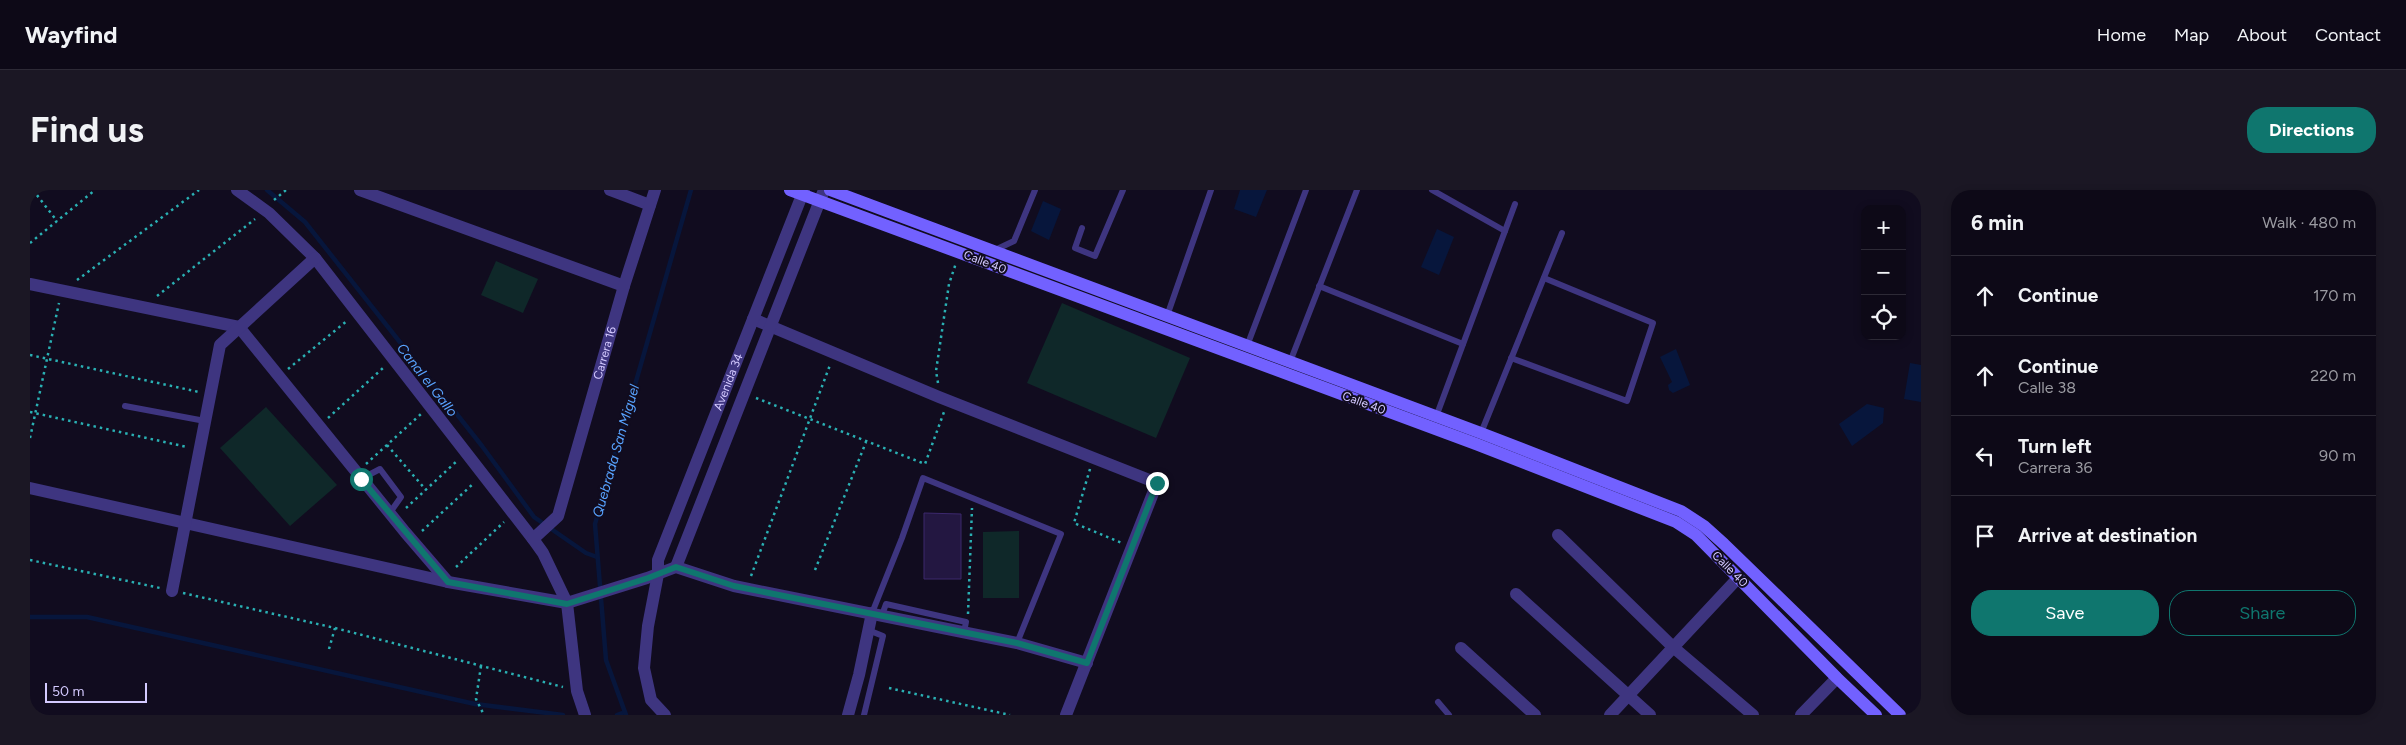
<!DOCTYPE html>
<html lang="en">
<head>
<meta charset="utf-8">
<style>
	body { margin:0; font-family:Figtree,sans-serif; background:#1b1724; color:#f1f3f6 }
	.controls { position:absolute; right:15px; top:15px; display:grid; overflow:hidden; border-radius:10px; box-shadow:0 2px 8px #0003 }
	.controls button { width:45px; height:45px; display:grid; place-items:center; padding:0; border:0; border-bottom:1px solid #2d2a36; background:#0d0917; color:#f1f3f6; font:25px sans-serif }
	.scale { position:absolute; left:15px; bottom:12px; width:102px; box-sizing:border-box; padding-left:5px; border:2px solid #d4caff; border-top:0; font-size:14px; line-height:18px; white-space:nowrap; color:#d4caff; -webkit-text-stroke:4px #110c1f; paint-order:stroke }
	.stop { position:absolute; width:15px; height:15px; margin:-11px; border:4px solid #0f766e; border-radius:50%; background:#fff }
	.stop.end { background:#0f766e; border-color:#fff; box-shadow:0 1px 5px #0008 }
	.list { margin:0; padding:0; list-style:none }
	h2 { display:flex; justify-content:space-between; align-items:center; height:65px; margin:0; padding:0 20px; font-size:21px }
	h2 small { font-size:16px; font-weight:400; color:#9a9aa1 }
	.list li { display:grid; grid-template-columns:32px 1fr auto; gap:15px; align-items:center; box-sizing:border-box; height:80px; padding:0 20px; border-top:1px solid #2d2a36 }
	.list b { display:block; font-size:19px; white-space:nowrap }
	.list p { margin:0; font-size:16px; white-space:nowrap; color:#9a9aa1 }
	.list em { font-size:16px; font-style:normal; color:#9a9aa1 }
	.actions { display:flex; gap:10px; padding:15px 20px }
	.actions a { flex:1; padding:11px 0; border:1px solid #0f766e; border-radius:20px; text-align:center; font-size:18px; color:#0f766e }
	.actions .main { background:#0f766e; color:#fff }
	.icon { flex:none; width:28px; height:28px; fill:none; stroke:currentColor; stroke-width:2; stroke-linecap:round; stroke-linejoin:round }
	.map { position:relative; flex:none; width:1891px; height:525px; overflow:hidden; border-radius:20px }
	header { display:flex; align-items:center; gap:30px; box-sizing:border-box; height:70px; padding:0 25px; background:#0d0917; border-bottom:1px solid #2d2a36 }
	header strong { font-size:24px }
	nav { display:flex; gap:28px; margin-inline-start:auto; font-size:18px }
	.intro { display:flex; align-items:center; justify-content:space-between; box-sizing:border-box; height:120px; padding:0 30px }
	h1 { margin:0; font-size:35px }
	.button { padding:12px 22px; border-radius:20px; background:#0f766e; color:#fff; font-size:18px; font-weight:700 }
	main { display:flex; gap:30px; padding:0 30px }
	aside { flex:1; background:#0d0917; border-radius:20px; box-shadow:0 2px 8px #0003 }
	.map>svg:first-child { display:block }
	.green { fill:#0f2829 }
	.water { fill:#07163c }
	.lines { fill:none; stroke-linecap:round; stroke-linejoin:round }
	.stream { stroke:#07163c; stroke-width:4.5 }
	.building { fill:#231741; stroke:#3c286d }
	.path { stroke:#2ab0b3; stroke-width:2.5; stroke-dasharray:2.5 4; stroke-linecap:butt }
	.service { stroke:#3e3580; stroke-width:6 }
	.minor { stroke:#3e3580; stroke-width:12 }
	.secondary { stroke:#7261ff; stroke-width:12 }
	.route { stroke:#0f766e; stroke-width:6 }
	.labels { text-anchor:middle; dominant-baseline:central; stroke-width:4; stroke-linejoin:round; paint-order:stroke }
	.street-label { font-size:12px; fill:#d4caff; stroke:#110c1f }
	.water-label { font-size:14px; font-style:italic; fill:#58a3ff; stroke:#110c1f }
</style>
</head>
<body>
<header>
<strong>Wayfind</strong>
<nav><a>Home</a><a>Map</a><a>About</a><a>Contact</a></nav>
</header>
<div class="intro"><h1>Find us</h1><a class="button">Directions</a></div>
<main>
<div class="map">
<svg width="1891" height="525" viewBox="0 0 1891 525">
	<rect width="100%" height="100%" fill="#110c1f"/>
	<!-- green -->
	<g class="green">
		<polygon points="466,71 508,89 493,123 451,105"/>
		<polygon points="1032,113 1160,168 1126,248 997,193"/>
		<polygon points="236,217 307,295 260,336 190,258"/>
		<polygon points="989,341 989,408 953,408 953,342"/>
	</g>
	<!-- water -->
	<g class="water">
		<polygon points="1210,0 1237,0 1226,27 1204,19"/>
		<polygon points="1013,11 1031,19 1019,50 1001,41"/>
		<polygon points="1407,39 1424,47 1409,85 1391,77"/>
		<polygon points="1646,159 1660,195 1643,203 1639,200 1638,195 1642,192 1630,167"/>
		<polygon points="1880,173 1891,175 1891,212 1874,209"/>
		<polygon points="1837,214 1854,218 1853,233 1822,256 1809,234"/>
	</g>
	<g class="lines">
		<!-- stream -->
		<g class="stream">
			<polyline points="237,0 275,32 452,256 504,327 556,363 567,367"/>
			<polyline points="0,427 57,427 445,514 533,525"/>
			<polyline points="587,525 595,522"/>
			<polyline points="596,525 576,470 565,334 661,0"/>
		</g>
	</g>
	<!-- building -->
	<polygon class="building" points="894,323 931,324 931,389 894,389"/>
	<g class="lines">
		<!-- path -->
		<g class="path">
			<polyline points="3,0 27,31"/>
			<polyline points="244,10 256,0"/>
			<polyline points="0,53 65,0"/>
			<polyline points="47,90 169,0"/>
			<polyline points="127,106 225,29"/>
			<polyline points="0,165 169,202"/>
			<polyline points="258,179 318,130"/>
			<polyline points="908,193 906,181 919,94 926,73"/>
			<polyline points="726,208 895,274 914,222"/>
			<polyline points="0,222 157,257"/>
			<polyline points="298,228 353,178"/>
			<polyline points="0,248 29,113"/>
			<polyline points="357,255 396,300"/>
			<polyline points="336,274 391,224"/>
			<polyline points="1060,279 1044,333 1092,353"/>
			<polyline points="376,318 427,271"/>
			<polyline points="392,341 444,293"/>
			<polyline points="0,370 130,398"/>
			<polyline points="426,377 474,332"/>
			<polyline points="785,380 836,252"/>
			<polyline points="721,386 800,175"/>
			<polyline points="153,403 305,438 533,497"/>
			<polyline points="938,424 942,318"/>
			<polyline points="299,459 305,438"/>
			<polyline points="451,476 446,509 454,525"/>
			<polyline points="859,498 980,525"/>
		</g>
		<!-- service -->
		<g class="service">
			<polyline points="1402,0 1475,41"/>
			<polyline points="1052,38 1045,58 1065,66 1093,0"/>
			<polyline points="965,60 984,51 1005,0"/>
			<polyline points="1289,96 1433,154"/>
			<polyline points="1137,126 1181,0"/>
			<polyline points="1217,156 1276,0"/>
			<polyline points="1481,168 1597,211 1623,133 1514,88"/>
			<polyline points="1260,172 1327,0"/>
			<polyline points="95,216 175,231"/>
			<polyline points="1406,227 1485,14"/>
			<polyline points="1451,243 1532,43"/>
			<polyline points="331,289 350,279 371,307 359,324"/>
			<polyline points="842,423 872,348 893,288 1031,344 987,453"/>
			<polyline points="852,425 856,414 936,432 934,442"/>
			<polyline points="1408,512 1419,525"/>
			<polyline points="834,525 853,446 838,440"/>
		</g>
		<!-- minor -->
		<g class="minor">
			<polyline points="207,0 239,23 285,68 503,349"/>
			<polyline points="330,0 594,96"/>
			<polyline points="580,0 620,15"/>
			<polyline points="0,94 209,137 375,342 418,392"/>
			<polyline points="723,129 909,207 1127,293 1036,525"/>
			<polyline points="0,298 418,392 537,413 617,388 646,377 704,396 987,453 1057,473"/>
			<polyline points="1528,345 1643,457 1723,525"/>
			<polyline points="646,377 794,0"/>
			<polyline points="142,401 190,155 285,68"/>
			<polyline points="1486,404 1620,525"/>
			<polyline points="1431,458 1505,525"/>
			<path id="s1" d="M555 525 547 501 537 413 513 363 503 349 528 326 594 96 625 0"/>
			<path id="s2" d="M635 525 621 510 614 478 618 436 628 384V370L774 0"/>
			<polyline points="818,525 829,485 842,423"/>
			<polyline points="1580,525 1708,388"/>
			<polyline points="1771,525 1807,488"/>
		</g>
		<!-- secondary -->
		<g class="secondary">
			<polyline points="760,0 1446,254 1646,332 1666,345 1807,488 1846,525"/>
			<polyline points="800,0 1451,243 1651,321 1674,336 1694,354 1870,525"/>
		</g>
	</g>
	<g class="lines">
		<!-- route -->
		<polyline class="route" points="331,289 418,392 537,414 618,388 646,377 704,396 987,453 1057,473 1127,293"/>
	</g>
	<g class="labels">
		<!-- street labels -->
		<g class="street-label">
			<text transform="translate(955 72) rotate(21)">Calle 40</text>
			<text stroke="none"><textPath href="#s1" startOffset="390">Carrera 16</textPath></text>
			<text stroke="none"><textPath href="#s2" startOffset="354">Avenida 34</textPath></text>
			<text transform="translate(1334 213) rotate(20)">Calle 40</text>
			<text transform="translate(1700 379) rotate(45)">Calle 40</text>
		</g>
		<!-- water labels -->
		<g class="water-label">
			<text transform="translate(397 190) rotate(52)">Canal el Gallo</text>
			<text transform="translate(586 261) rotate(-74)">Quebrada San Miguel</text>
		</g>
	</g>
</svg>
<div class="controls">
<button>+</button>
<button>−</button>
<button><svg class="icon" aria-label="locate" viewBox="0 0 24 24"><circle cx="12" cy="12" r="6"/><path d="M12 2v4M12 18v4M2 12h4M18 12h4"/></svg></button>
</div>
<div class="scale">50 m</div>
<div class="stop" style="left:331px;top:289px"></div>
<div class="stop end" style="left:1127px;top:293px"></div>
</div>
<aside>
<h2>6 min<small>Walk · 480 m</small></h2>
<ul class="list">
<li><svg class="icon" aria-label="ahead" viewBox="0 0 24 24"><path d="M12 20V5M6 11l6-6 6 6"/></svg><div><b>Continue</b></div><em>170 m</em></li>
<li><svg class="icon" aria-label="ahead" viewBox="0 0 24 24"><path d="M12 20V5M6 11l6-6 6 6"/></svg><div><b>Continue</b><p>Calle 38</p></div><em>220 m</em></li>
<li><svg class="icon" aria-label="left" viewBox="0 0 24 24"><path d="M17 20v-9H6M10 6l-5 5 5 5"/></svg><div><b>Turn left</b><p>Carrera 36</p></div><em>90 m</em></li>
<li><svg class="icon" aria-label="arrive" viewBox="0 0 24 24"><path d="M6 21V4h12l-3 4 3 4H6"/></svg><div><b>Arrive at destination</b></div></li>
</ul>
<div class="actions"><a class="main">Save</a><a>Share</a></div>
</aside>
</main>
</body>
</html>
